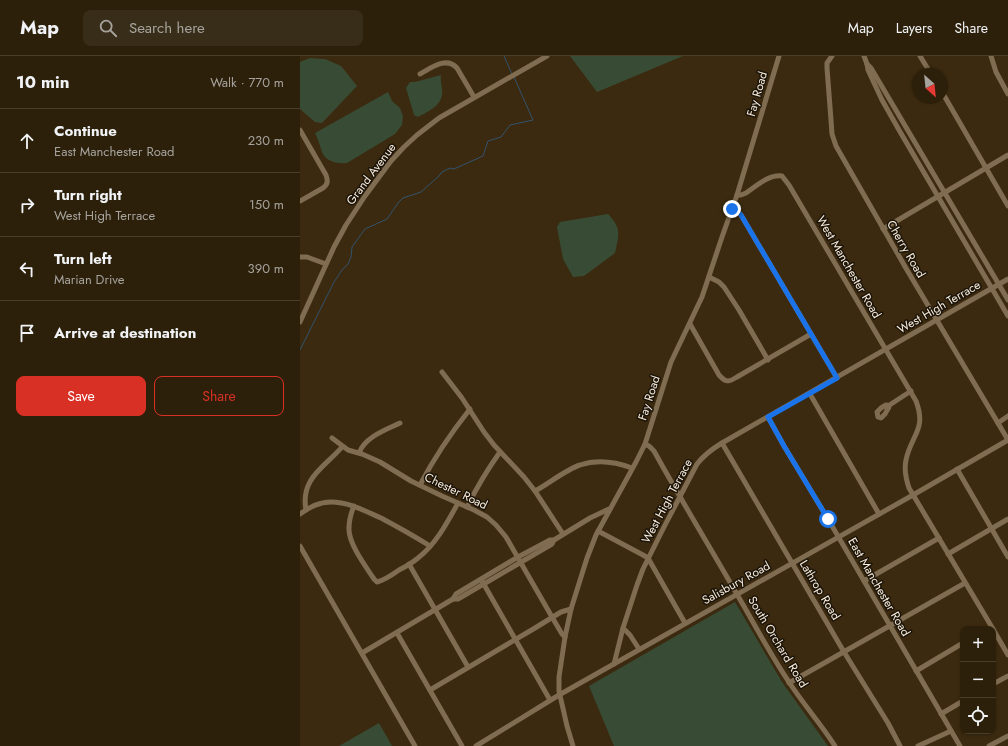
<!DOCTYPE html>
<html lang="en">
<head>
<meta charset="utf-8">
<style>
	body { margin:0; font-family:Jost,sans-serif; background:#382d19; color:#f1f3f6 }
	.controls { position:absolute; right:12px; bottom:12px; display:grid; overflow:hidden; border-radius:8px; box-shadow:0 1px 3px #0004 }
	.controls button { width:36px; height:36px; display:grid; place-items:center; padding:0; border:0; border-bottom:1px solid #483e2c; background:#2c200b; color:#f1f3f6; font:20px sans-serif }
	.compass { position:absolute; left:612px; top:12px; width:36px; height:36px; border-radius:50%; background:#2c200b; box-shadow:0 1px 3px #0004; rotate:153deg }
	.stop { position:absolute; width:12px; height:12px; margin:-9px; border:3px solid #1a73e8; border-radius:50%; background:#fff }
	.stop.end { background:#1a73e8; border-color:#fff; box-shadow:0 1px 4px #0008 }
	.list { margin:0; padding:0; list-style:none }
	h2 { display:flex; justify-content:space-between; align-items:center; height:52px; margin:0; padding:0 16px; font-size:17px }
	h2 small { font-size:13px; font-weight:400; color:#a6a39d }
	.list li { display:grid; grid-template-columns:26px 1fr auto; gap:12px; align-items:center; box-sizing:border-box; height:64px; padding:0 16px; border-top:1px solid #483e2c }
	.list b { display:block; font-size:15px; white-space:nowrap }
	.list p { margin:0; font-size:13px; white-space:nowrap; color:#a6a39d }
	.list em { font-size:13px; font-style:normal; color:#a6a39d }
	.actions { display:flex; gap:8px; padding:12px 16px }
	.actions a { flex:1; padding:9px 0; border:1px solid #d93025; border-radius:8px; text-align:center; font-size:14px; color:#d93025 }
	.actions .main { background:#d93025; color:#fff }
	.icon { flex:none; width:22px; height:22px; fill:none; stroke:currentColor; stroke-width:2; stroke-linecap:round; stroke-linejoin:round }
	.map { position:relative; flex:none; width:708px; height:690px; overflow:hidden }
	header { display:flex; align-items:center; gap:24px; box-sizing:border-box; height:56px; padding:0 20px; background:#2c200b; border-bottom:1px solid #483e2c }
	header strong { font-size:19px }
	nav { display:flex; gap:22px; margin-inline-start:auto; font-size:14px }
	.search { width:280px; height:36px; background:#382d19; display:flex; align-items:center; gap:10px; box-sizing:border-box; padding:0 14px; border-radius:8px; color:#a6a39d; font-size:15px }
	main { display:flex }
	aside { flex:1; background:#2c200b }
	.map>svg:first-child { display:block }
	.green { fill:#384c35 }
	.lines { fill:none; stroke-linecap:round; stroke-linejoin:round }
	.stream { stroke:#33526e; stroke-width:1 }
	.minor { stroke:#806c50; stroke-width:5 }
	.route { stroke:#1a73e8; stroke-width:5 }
	.labels { text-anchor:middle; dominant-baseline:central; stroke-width:3; stroke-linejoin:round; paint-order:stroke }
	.street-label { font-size:12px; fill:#f7ecdc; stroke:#1c1409 }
</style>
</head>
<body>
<header>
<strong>Map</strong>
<div class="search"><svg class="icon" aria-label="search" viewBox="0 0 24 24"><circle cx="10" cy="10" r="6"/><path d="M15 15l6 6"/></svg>Search here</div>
<nav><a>Map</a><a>Layers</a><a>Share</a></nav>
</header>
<main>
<aside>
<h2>10 min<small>Walk · 770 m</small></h2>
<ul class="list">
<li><svg class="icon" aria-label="ahead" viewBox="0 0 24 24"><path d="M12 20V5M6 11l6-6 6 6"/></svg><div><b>Continue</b><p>East Manchester Road</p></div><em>230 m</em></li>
<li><svg class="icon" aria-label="right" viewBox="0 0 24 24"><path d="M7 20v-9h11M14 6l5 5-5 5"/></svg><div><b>Turn right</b><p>West High Terrace</p></div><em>150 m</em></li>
<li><svg class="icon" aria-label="left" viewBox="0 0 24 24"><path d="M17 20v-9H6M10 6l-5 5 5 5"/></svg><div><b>Turn left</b><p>Marian Drive</p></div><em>390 m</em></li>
<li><svg class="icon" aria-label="arrive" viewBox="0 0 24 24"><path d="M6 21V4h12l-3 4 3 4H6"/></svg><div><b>Arrive at destination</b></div></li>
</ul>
<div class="actions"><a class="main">Save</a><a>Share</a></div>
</aside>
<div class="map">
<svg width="708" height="690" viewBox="0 0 708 690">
	<rect width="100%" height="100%" fill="#3b2a0f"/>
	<!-- green -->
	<g class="green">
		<polygon points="270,0 383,0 297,36"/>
		<polygon points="10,2 25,3 41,10 57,30 22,67 15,66 0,53 0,6"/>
		<path d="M141 19C140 25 143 34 142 39 140 51 127 56 118 61L114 59 106 32 110 26H115Z"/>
		<path d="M88 36 92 45 100 52 103 60 102 69 95 78 47 107C35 108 24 105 21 93 19 87 18 83 15 77Z"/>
		<path d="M308 158C322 173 319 178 315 197L284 220 273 221 263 203 257 171 260 166Z"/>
		<polygon points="435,546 482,626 528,690 314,690 289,630"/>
		<polygon points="79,667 92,690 39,690"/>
	</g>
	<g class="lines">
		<!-- stream -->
		<g class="stream">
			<polyline points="204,0 212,18"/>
			<polyline points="0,294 34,226 42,214 48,208 51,201 52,191 65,173 87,163 98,147 103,142 121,136 139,120 142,116 150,112 154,113 183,100 188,85 201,81 210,69 233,64 214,21"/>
		</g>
		<!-- minor -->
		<g class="minor">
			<polyline points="532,0 527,7 527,12 531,64 532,78 536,90 607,214 708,384"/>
			<polyline points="564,0 567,8 568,14 582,44 599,74 708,260"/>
			<polyline points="620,0 631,18"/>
			<polyline points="691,0 696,16 708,38"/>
			<polyline points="567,8 571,12 708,244"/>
			<path d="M120 18C131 12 146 0 157 12L174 41"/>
			<polyline points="642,36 708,150"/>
			<path d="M0 74 26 119C28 125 28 128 23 132L0 145"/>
			<path d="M437 139H441L446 137C456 130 469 118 482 120L489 129 616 345C627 374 611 379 606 404 604 413 606 423 609 432L693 573"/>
			<polyline points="432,153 437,155 441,159 537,322"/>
			<polyline points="583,173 708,99"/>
			<polyline points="0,201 7,201 26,208"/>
			<polyline points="409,221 419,226 424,231 439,254 468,304"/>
			<polyline points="0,266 34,191 46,169 65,140 91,105 104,91 117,79 139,62 247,0"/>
			<path d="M390 268 419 319C426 327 429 326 437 321L511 278"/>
			<polyline points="142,316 162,342 184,376 194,389 224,421 235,435 263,478"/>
			<polyline points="510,338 579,458"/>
			<polygon points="586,349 587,349 589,351 585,358 581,362 578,361 577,356 581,352"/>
			<polyline points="588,350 611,335"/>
			<polyline points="468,361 484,390 528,463 660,690"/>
			<polyline points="698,367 708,360"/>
			<polyline points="32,382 48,394 62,398 80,406 111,425 142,440 174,454 187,461 196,469 206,481 252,561 262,578 265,581"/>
			<polyline points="422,387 544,596 588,667 600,690"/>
			<path d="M345 388 349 390 354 395C381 444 410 491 438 540 455 569 470 598 489 626 503 648 521 668 535 690"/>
			<path d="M59 397C65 381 85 374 100 367"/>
			<polyline points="657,413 708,501"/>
			<path d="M120 429C134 402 151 377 170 353"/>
			<path d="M235 435C248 428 267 413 280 409 298 403 316 406 332 412"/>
			<path d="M54 450C51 457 49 465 49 472 48 487 66 511 74 523L77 526C85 524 92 519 99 514 105 511 112 507 118 502 136 488 147 467 158 447"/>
			<path d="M167 451C177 431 187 414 200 396"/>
			<path d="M6 454C0 422 25 411 42 391"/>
			<path d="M0 458C10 451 19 446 31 446 49 446 65 455 81 462 98 471 114 480 130 490"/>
			<polyline points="298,475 343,499 348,502 385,567"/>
			<polyline points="0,490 115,690"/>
			<polyline points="648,498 708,463"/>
			<polyline points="109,508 168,611"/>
			<polyline points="182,525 250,644"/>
			<polyline points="564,525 639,482"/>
			<polyline points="153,543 156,538 218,501 250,484 254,484 290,462 309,453"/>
			<polyline points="323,572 330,579 339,593"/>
			<polyline points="693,573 708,599"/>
			<polyline points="97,577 162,690"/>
			<polyline points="62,597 153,543 158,543 252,488 254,484"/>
			<path d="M314 608 323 572 337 529 343 513 364 471 397 408C404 399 412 393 422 387L708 223"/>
			<polyline points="616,615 663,587"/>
			<polyline points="489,627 665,527"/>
			<polyline points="693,628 708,620"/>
			<polyline points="130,634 235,572 261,556 271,553"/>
			<polyline points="641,658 663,645"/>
			<polyline points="176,690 259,639 613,439 708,384"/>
			<polyline points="273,690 267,670 259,635 259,621 265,581 271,553 287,502 296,479 336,406 345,388 371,306 402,241 422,181 437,139 479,0"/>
			<polyline points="618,690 651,675"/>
			<polyline points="689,690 708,680"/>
		</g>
	</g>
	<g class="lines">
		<!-- route -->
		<polyline class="route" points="432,153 437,155 441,159 537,322 468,361 484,390 528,463"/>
	</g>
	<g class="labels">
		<!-- street labels -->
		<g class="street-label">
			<text transform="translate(457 38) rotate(-74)">Fay Road</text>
			<text transform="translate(71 118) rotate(-53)">Grand Avenue</text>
			<text transform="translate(606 193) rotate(60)">Cherry Road</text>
			<text transform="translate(549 211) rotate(60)">West Manchester Road</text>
			<text transform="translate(639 251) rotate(-30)">West High Terrace</text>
			<text transform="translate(349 342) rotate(-72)">Fay Road</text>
			<text transform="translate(156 435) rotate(26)">Chester Road</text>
			<text transform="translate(367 445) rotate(-62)">West High Terrace</text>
			<text transform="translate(436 527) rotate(-29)">Salisbury Road</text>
			<text transform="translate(579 531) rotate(60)">East Manchester Road</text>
			<text transform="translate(520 534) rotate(59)">Lathrop Road</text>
			<text transform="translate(478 586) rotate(59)">South Orchard Road</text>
		</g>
	</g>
</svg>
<div class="controls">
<button>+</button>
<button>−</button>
<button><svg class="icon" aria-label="locate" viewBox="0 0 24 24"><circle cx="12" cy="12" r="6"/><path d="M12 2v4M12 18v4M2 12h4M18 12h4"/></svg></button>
</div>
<svg class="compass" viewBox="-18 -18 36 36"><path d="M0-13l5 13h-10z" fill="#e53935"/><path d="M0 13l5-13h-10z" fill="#a6a39d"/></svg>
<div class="stop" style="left:528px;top:463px"></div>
<div class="stop end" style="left:432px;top:153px"></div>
</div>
</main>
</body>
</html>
